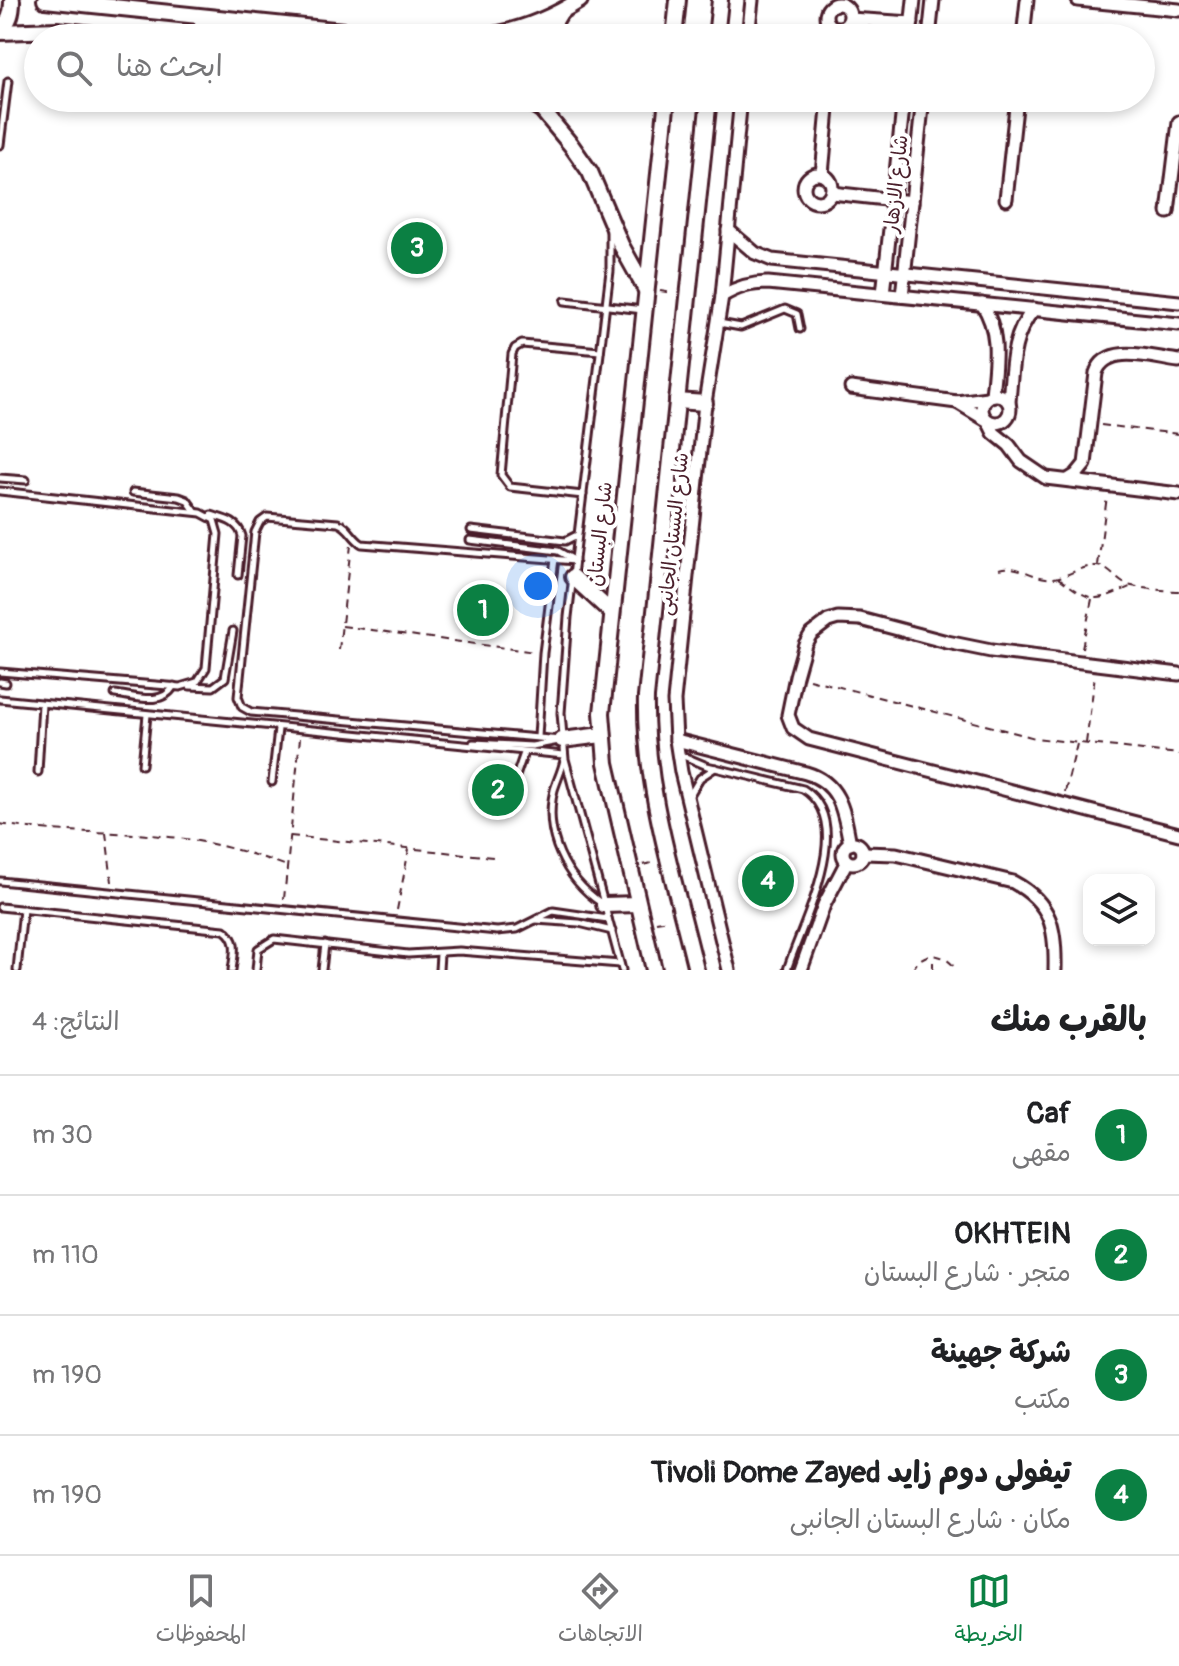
<!DOCTYPE html>
<html lang="ar">
<head>
<meta charset="utf-8">
<style>
	body { margin:0; font-family:Pangolin,"Playpen Sans Arabic",sans-serif; background:#f2f2f2; color:#202124; direction:rtl }
	.controls { position:absolute; right:24px; bottom:24px; display:grid; overflow:hidden; border-radius:16px; box-shadow:0 4px 12px #0003 }
	.controls button { width:72px; height:72px; display:grid; place-items:center; padding:0; border:0; border-bottom:2px solid #e0e0e0; background:#fff; color:#202124; font:40px sans-serif }
	.you { position:absolute; left:538px; top:586px; width:28px; height:28px; margin:-20px; border:6px solid #fff; border-radius:50%; background:#1a73e8; box-shadow:0 0 0 12px #1a73e833 }
	.badge { display:grid; place-items:center; width:52px; height:52px; border-radius:50%; background:#0b8043; color:#fff; font-size:26px; font-weight:700 }
	.pin { position:absolute; translate:-50% -50%; border:4px solid #fff; box-shadow:0 2px 8px #0006 }
	.list { margin:0; padding:0; list-style:none }
	h2 { display:flex; justify-content:space-between; align-items:center; height:104px; margin:0; padding:0 32px; font-size:34px }
	h2 small { font-size:26px; font-weight:400; color:#757577 }
	.list li { display:grid; grid-template-columns:52px 1fr auto; gap:24px; align-items:center; box-sizing:border-box; height:120px; padding:0 32px; border-top:2px solid #e0e0e0 }
	.list b { display:block; font-size:30px; white-space:nowrap }
	.list p { margin:0; font-size:26px; white-space:nowrap; color:#757577 }
	.list em { font-size:26px; font-style:normal; color:#757577 }
	.icon { flex:none; width:44px; height:44px; fill:none; stroke:currentColor; stroke-width:2; stroke-linecap:round; stroke-linejoin:round }
	.map { position:relative; flex:none; width:1179px; height:970px; overflow:hidden; direction:ltr }
	.search { position:absolute; background:#fff; box-shadow:0 4px 12px #0003; left:24px; right:24px; top:24px; height:88px; display:flex; align-items:center; gap:20px; box-sizing:border-box; padding:0 28px; border-radius:44px; color:#757577; font-size:30px }
	.sheet { height:584px; background:#fff }
	nav { display:flex; justify-content:space-around; align-items:center; box-sizing:border-box; height:112px; border-top:2px solid #e0e0e0; background:#fff; font-size:22px; color:#757577 }
	nav a { display:grid; justify-items:center; gap:4px }
	nav .on { color:#0b8043 }
	.map>svg:first-child { display:block }
	.lines { fill:none; stroke-linecap:round; stroke-linejoin:round }
	.service-casing { stroke:#4a1f2b; stroke-width:11 }
	.minor-casing { stroke:#4a1f2b; stroke-width:17 }
	.tertiary-casing { stroke:#4a1f2b; stroke-width:20 }
	.path { stroke:#4a1f2b; stroke-width:2; stroke-dasharray:8 6; stroke-linecap:butt }
	.service { stroke:#fff; stroke-width:5 }
	.minor { stroke:#fff; stroke-width:11 }
	.tertiary { stroke:#fff; stroke-width:14 }
	.labels { text-anchor:middle; dominant-baseline:central; stroke-width:8; stroke-linejoin:round; paint-order:stroke }
	.street-label { font-size:20px; fill:#4a1f2b; stroke:#fff }
</style>
</head>
<body>
<div class="map">
<svg width="1179" height="970" viewBox="0 0 1179 970">
	<rect width="100%" height="100%" fill="#fff"/>
	<filter id="ink" filterUnits="userSpaceOnUse"><feTurbulence type="fractalNoise" baseFrequency=".0125" numOctaves="2"/><feDisplacementMap in="SourceGraphic" scale="16" xChannelSelector="R" yChannelSelector="G"/><feConvolveMatrix kernelMatrix="1 2 1 2 8 2 1 2 1" color-interpolation-filters="sRGB"/></filter>
	<g filter="url(#ink)">
		<g class="lines">
			<defs>
				<g id="service">
					<polyline points="0,145 8,81"/>
					<polyline points="610,232 610,271 568,617 561,713 565,759 622,970"/>
					<polyline points="565,301 643,310"/>
					<polyline points="719,323 741,327 785,309 797,314 800,329"/>
					<polyline points="0,478 26,480"/>
					<polyline points="0,491 201,513 214,520 218,534 206,668 197,682 180,687 0,672"/>
					<polyline points="133,492 179,497 187,500 195,511"/>
					<polyline points="583,495 510,487 501,475 512,354 515,348 522,344 600,351"/>
					<path d="M211 515C224 519 238 521 242 536L238 575"/>
					<polyline points="471,530 565,541 577,535"/>
					<polyline points="470,540 558,551 574,560"/>
					<polyline points="0,682 6,683"/>
					<polyline points="190,686 213,687 225,678 233,631"/>
					<path d="M115 694C134 696 162 707 174 686"/>
					<polyline points="0,699 564,755"/>
					<polyline points="538,737 543,653 555,559"/>
					<path d="M561 740 251 712 242 707 238 697 255 532 260 522 267 517 338 523C349 526 352 538 362 544L575 561"/>
					<polyline points="473,743 532,746 559,741"/>
					<path d="M681 755 707 766 803 789C858 823 801 924 787 970"/>
					<path d="M564 760C562 770 557 780 554 790 543 834 565 878 601 903"/>
					<polyline points="142,765 147,715"/>
					<polyline points="38,772 42,704"/>
					<polyline points="272,782 278,729"/>
					<polyline points="690,795 700,778 715,768"/>
					<polyline points="513,803 515,779 524,753"/>
					<polyline points="0,881 497,931 517,929 553,911 608,919"/>
					<path d="M0 907 224 930C239 940 234 954 232 970"/>
					<polyline points="536,920 579,923 612,931"/>
					<polyline points="17,970 23,909"/>
					<polyline points="256,970 258,949 274,939 408,954 459,951 620,964"/>
					<polyline points="322,970 325,944"/>
					<polyline points="439,970 440,954"/>
				</g>
				<g id="minor">
					<polyline points="1078,0 1179,10"/>
					<circle cx="838" cy="16" r="12"/>
					<polyline points="850,19 912,23"/>
					<polyline points="748,38 752,0"/>
					<polyline points="910,38 914,0"/>
					<polyline points="929,38 933,0"/>
					<polyline points="1023,38 1027,0"/>
					<circle cx="818" cy="188" r="14"/>
					<polyline points="822,174 829,98"/>
					<polyline points="832,193 912,202"/>
					<polyline points="1006,199 1017,98"/>
					<polyline points="1168,212 1179,122"/>
					<polyline points="728,230 755,253 772,260 1179,302"/>
					<polyline points="883,294 904,98"/>
					<path d="M722 296C737 287 750 283 768 283L1179 324"/>
					<polyline points="902,296 923,98"/>
					<path d="M982 304C1001 333 995 363 992 395"/>
					<polyline points="851,388 957,402 987,398"/>
					<circle cx="996" cy="409" r="14"/>
					<polyline points="957,402 985,419"/>
					<path d="M1009 402C1012 369 1011 335 1034 309"/>
					<polyline points="988,421 994,433 1009,445 1021,461 1046,478 1179,494"/>
					<path d="M1068 480 1076 475 1085 464 1096 373C1106 342 1154 358 1179 361"/>
					<polyline points="1179,674 991,651 947,642 860,619 838,618 828,621 811,634 805,644 796,676 788,715 793,728 809,739 1179,834"/>
					<path d="M676 740 806 773C841 783 844 813 850 844"/>
					<circle cx="853" cy="853" r="10"/>
					<path d="M863 853 896 854 1013 882C1052 903 1056 929 1055 970"/>
					<polyline points="729,970 681,772 676,740 674,701 705,403 722,296 741,98"/>
					<polyline points="801,970 824,905 847,861"/>
				</g>
				<g id="tertiary">
					<polyline points="45,0 411,38"/>
					<path d="M0 31C10 21 12 13 12 0"/>
					<polyline points="0,32 57,30 129,38"/>
					<polyline points="201,38 203,17"/>
					<path d="M473 38C511 34 549 20 580 0"/>
					<polyline points="545,38 560,13"/>
					<polyline points="674,38 678,0"/>
					<polyline points="716,38 720,0"/>
					<polyline points="523,98 542,110 571,145 590,172 621,245 646,290"/>
					<polyline points="677,401 705,403"/>
					<polyline points="573,577 611,612"/>
					<polyline points="562,740 602,735"/>
					<polyline points="604,905 638,904"/>
					<polyline points="654,970 606,763 602,713 667,98"/>
					<path d="M696 970C675 881 644 790 646 697L709 98"/>
				</g>
			</defs>
			<!-- service casing -->
			<use href="#service" class="service-casing"/>
			<!-- minor casing -->
			<use href="#minor" class="minor-casing"/>
			<!-- tertiary casing -->
			<use href="#tertiary" class="tertiary-casing"/>
			<!-- path -->
			<g class="path">
				<polyline points="682,105 695,106"/>
				<polyline points="660,291 673,293"/>
				<polyline points="1101,425 1179,434"/>
				<polyline points="1098,565 1107,496"/>
				<path d="M999 569C1017 564 1029 576 1046 578 1064 580 1077 567 1094 566 1107 565 1114 578 1125 584 1135 588 1167 591 1179 591"/>
				<path d="M1059 578C1093 603 1093 603 1132 586"/>
				<polyline points="342,626 535,652"/>
				<polyline points="1082,648 1092,599"/>
				<polyline points="339,650 351,545"/>
				<polyline points="809,679 1035,738 1179,754"/>
				<polyline points="1086,743 1095,675"/>
				<polyline points="1065,792 1077,744"/>
				<path d="M0 824C53 833 107 831 161 836 205 840 246 851 287 866"/>
				<polyline points="106,833 112,882"/>
				<polyline points="290,836 493,857"/>
				<polyline points="643,865 656,862"/>
				<polyline points="284,899 300,738"/>
				<polyline points="397,910 409,849"/>
				<polyline points="656,922 669,920"/>
				<path d="M913 970C921 949 946 952 956 970"/>
				<polyline points="933,970 933,957"/>
			</g>
			<!-- service -->
			<use href="#service" class="service"/>
			<!-- minor -->
			<use href="#minor" class="minor"/>
			<!-- tertiary -->
			<use href="#tertiary" class="tertiary"/>
		</g>
	</g>
	<g class="labels">
		<!-- street labels -->
		<g class="street-label">
			<text transform="translate(896 184) rotate(-84)">شارع الازهار</text>
			<text transform="translate(600 534) rotate(-84)">شارع البستان</text>
			<text transform="translate(673 534) rotate(-84)">شارع البستان الجانبى</text>
		</g>
	</g>
</svg>
<div class="controls">
<button><svg class="icon" aria-label="layers" viewBox="0 0 24 24"><path d="M12 4l9 5-9 5-9-5zM3 14l9 5 9-5"/></svg></button>
</div>
<div class="you"></div>
<div class="pin badge" style="left:483px;top:610px">1</div>
<div class="pin badge" style="left:498px;top:790px">2</div>
<div class="pin badge" style="left:417px;top:248px">3</div>
<div class="pin badge" style="left:768px;top:881px">4</div>
<div class="search"><svg class="icon" aria-label="search" viewBox="0 0 24 24"><circle cx="10" cy="10" r="6"/><path d="M15 15l6 6"/></svg>ابحث هنا</div>
</div>
<section class="sheet">
<h2>بالقرب منك<small>النتائج: 4</small></h2>
<ul class="list">
<li><span class="badge">1</span><div><b>Caf</b><p>مقهى</p></div><em>30 m</em></li>
<li><span class="badge">2</span><div><b>OKHTEIN</b><p>متجر · شارع البستان</p></div><em>110 m</em></li>
<li><span class="badge">3</span><div><b>شركة جهينة</b><p>مكتب</p></div><em>190 m</em></li>
<li><span class="badge">4</span><div><b>تيفولى دوم زايد Tivoli Dome Zayed</b><p>مكان · شارع البستان الجانبى</p></div><em>190 m</em></li>
</ul>
</section>
<nav>
<a class="on"><svg class="icon" aria-label="map" viewBox="0 0 24 24"><path d="M3 6l6-2 6 2 6-2v14l-6 2-6-2-6 2zM9 4v14M15 6v14"/></svg>الخريطة</a>
<a><svg class="icon" aria-label="directions" viewBox="0 0 24 24"><path d="M12 3l9 9-9 9-9-9zM9 14v-3h6M13 9l2 2-2 2"/></svg>الاتجاهات</a>
<a><svg class="icon" aria-label="saved" viewBox="0 0 24 24"><path d="M7 4h10v16l-5-4-5 4z"/></svg>المحفوظات</a>
</nav>
</body>
</html>
